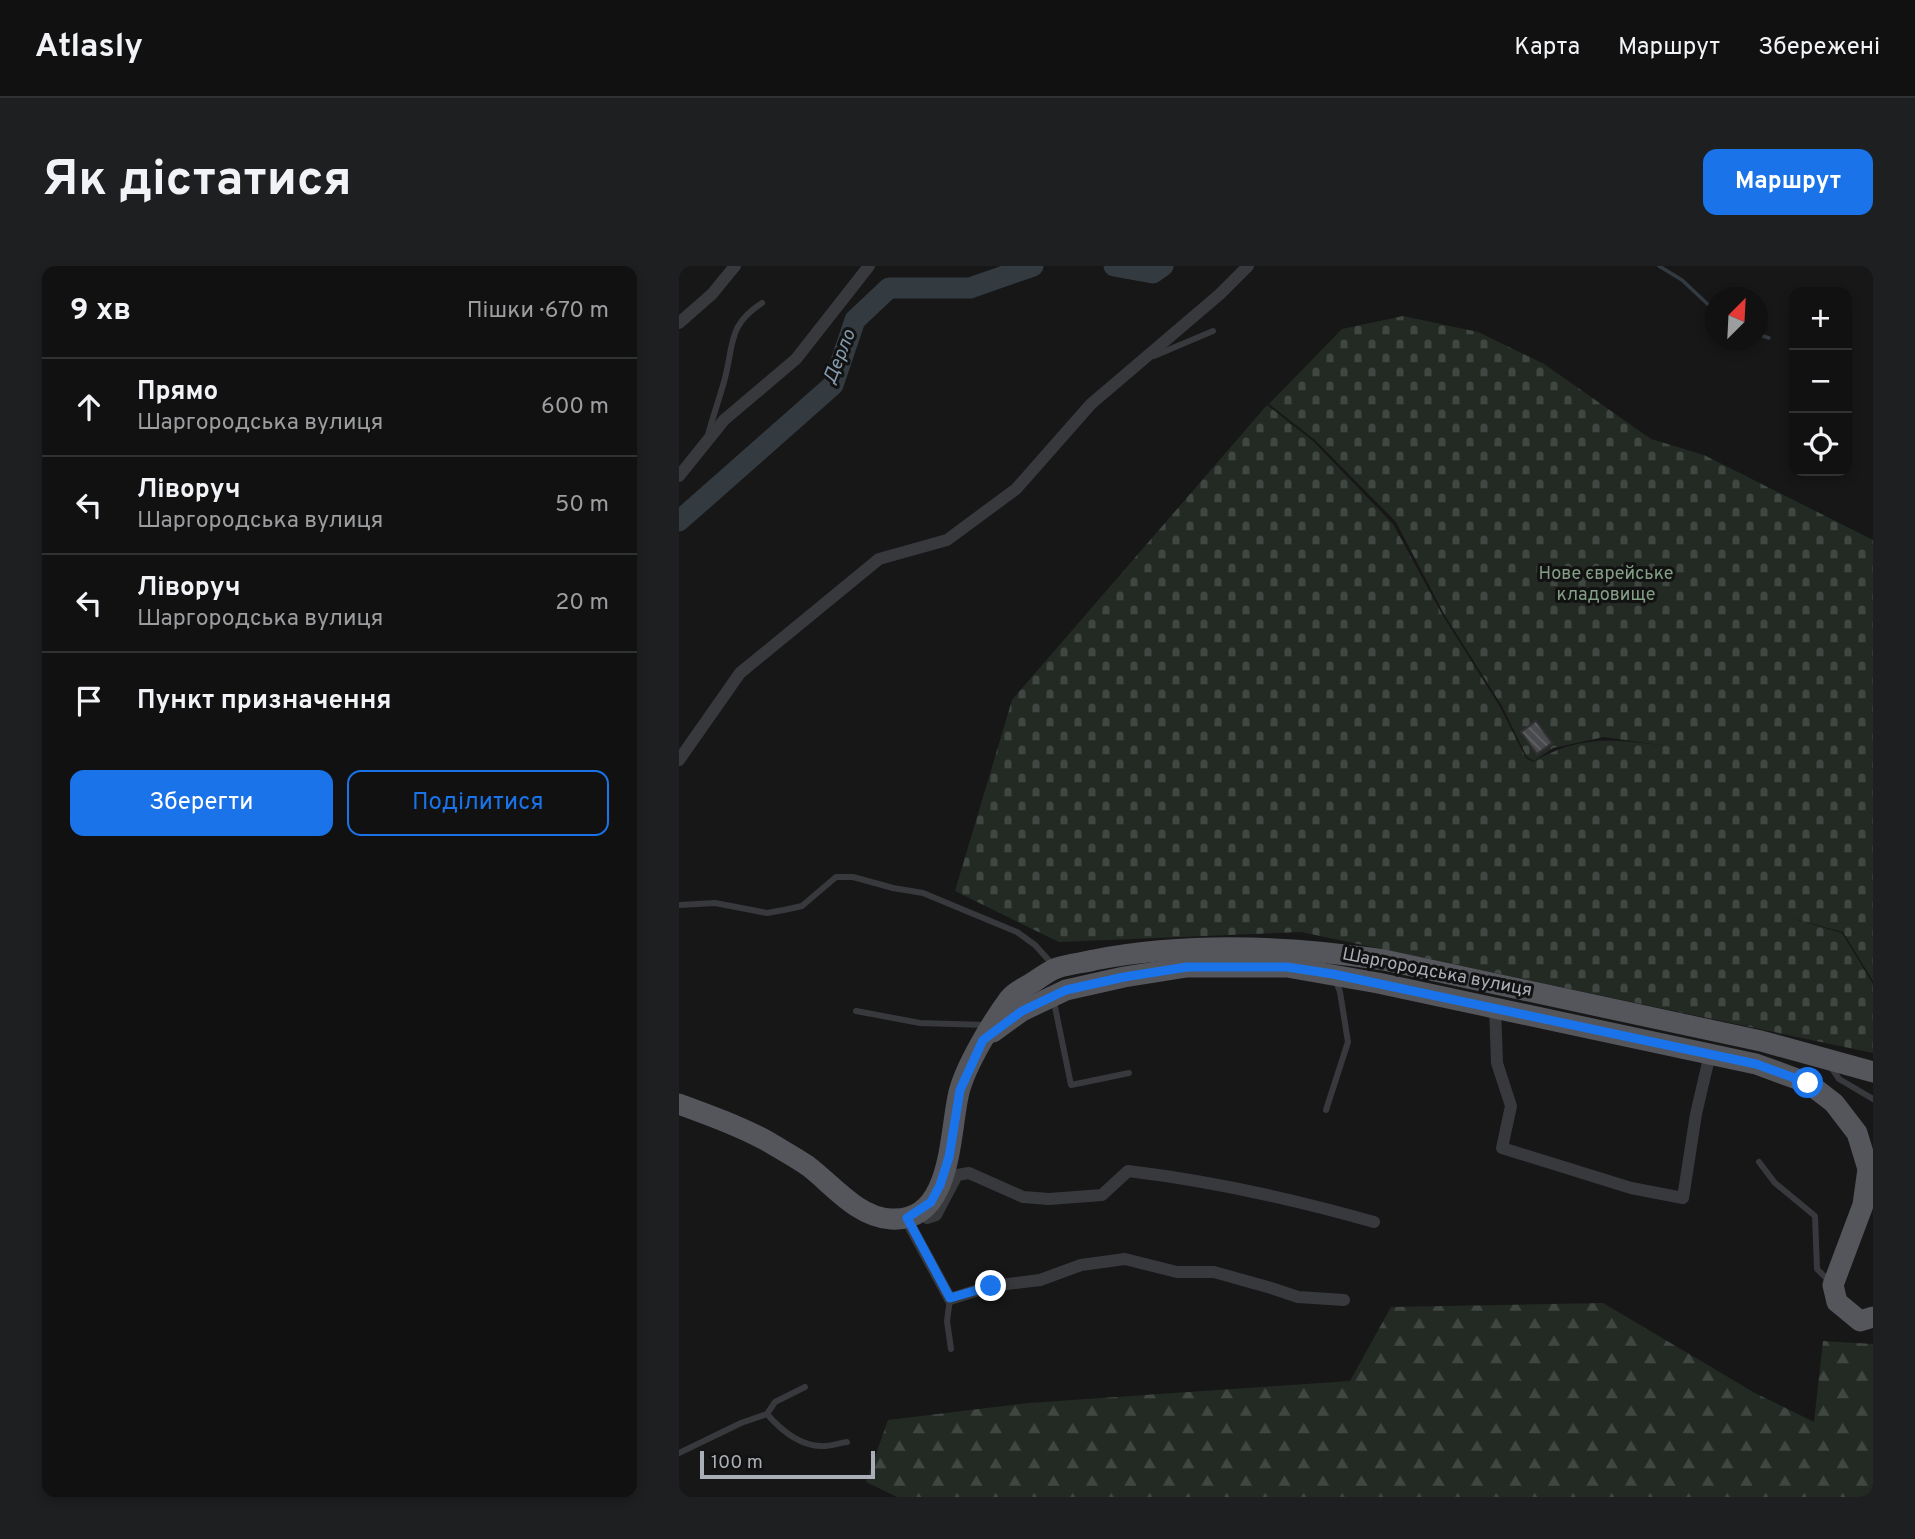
<!DOCTYPE html>
<html lang="uk">
<head>
<meta charset="utf-8">
<style>
	body { margin:0; font-family:Overpass,sans-serif; background:#1e1f20; color:#f1f3f6 }
	.controls { position:absolute; right:21px; top:21px; display:grid; overflow:hidden; border-radius:14px; box-shadow:0 4px 10px #0003 }
	.controls button { width:63px; height:63px; display:grid; place-items:center; padding:0; border:0; border-bottom:2px solid #303132; background:#111112; color:#f1f3f6; font:35px sans-serif }
	.compass { position:absolute; left:1026px; top:21px; width:63px; height:63px; border-radius:50%; background:#111112; box-shadow:0 4px 10px #0003; rotate:24deg }
	.scale { position:absolute; left:21px; bottom:18px; width:175px; box-sizing:border-box; padding-left:7px; border:4px solid #aaaeb6; border-top:0; font-size:19px; line-height:24px; white-space:nowrap; color:#aaaeb6; -webkit-text-stroke:5px #121213; paint-order:stroke }
	.stop { position:absolute; width:21px; height:21px; margin:-16px; border:5px solid #1a73e8; border-radius:50%; background:#fff }
	.stop.end { background:#1a73e8; border-color:#fff; box-shadow:0 2px 7px #0008 }
	.list { margin:0; padding:0; list-style:none }
	h2 { display:flex; justify-content:space-between; align-items:center; height:91px; margin:0; padding:0 28px; font-size:30px }
	h2 small { font-size:23px; font-weight:400; color:#9c9d9f }
	.list li { display:grid; grid-template-columns:46px 1fr auto; gap:21px; align-items:center; box-sizing:border-box; height:98px; padding:0 28px; border-top:2px solid #303132 }
	.list b { display:block; font-size:26px; white-space:nowrap }
	.list p { margin:0; font-size:23px; white-space:nowrap; color:#9c9d9f }
	.list em { font-size:23px; font-style:normal; color:#9c9d9f }
	.actions { display:flex; gap:14px; padding:21px 28px }
	.actions a { flex:1; padding:16px 0; border:2px solid #1a73e8; border-radius:14px; text-align:center; font-size:24px; color:#1a73e8 }
	.actions .main { background:#1a73e8; color:#fff }
	.icon { flex:none; width:38px; height:38px; fill:none; stroke:currentColor; stroke-width:2; stroke-linecap:round; stroke-linejoin:round }
	.map { position:relative; flex:none; width:1194px; height:1231px; overflow:hidden; border-radius:14px }
	header { display:flex; align-items:center; gap:42px; box-sizing:border-box; height:98px; padding:0 35px; background:#111112; border-bottom:2px solid #303132 }
	header strong { font-size:33px }
	nav { display:flex; gap:38px; margin-inline-start:auto; font-size:24px }
	.intro { display:flex; align-items:center; justify-content:space-between; box-sizing:border-box; height:168px; padding:0 42px }
	h1 { margin:0; font-size:49px }
	.button { padding:18px 32px; border-radius:14px; background:#1a73e8; color:#fff; font-size:24px; font-weight:700 }
	main { display:flex; gap:42px; padding:0 42px }
	aside { flex:1; background:#111112; border-radius:14px; box-shadow:0 4px 10px #0003 }
	.map>svg:first-child { display:block }
	.forest { fill:url(#forest-firs) }
	.cemetery { fill:url(#cemetery-stones) }
	.lines { fill:none; stroke-linecap:round; stroke-linejoin:round }
	.stream { stroke:#333b41; stroke-width:3.5 }
	.river { stroke:#333b41; stroke-width:21 }
	.building { fill:url(#building-back-hatch); stroke:#313134; stroke-width:2 }
	.service { stroke:#38393d; stroke-width:6 }
	.minor { stroke:#38393d; stroke-width:12 }
	.primary { stroke:#54565b; stroke-width:21 }
	.route { stroke:#1a73e8; stroke-width:9 }
	.labels { text-anchor:middle; dominant-baseline:central; stroke-width:6; stroke-linejoin:round; paint-order:stroke }
	.park-label { font-size:18px; fill:#839f85; stroke:#121213 }
	.street-label { font-size:18px; fill:#aaaeb6; stroke:#121213 }
	.water-label { font-size:19px; font-style:italic; fill:#859bad; stroke:#121213 }
</style>
</head>
<body>
<header>
<strong>Atlasly</strong>
<nav><a>Карта</a><a>Маршрут</a><a>Збережені</a></nav>
</header>
<div class="intro"><h1>Як дістатися</h1><a class="button">Маршрут</a></div>
<main>
<aside>
<h2>9 хв<small>Пішки · 670 m</small></h2>
<ul class="list">
<li><svg class="icon" aria-label="ahead" viewBox="0 0 24 24"><path d="M12 20V5M6 11l6-6 6 6"/></svg><div><b>Прямо</b><p>Шаргородська вулиця</p></div><em>600 m</em></li>
<li><svg class="icon" aria-label="left" viewBox="0 0 24 24"><path d="M17 20v-9H6M10 6l-5 5 5 5"/></svg><div><b>Ліворуч</b><p>Шаргородська вулиця</p></div><em>50 m</em></li>
<li><svg class="icon" aria-label="left" viewBox="0 0 24 24"><path d="M17 20v-9H6M10 6l-5 5 5 5"/></svg><div><b>Ліворуч</b><p>Шаргородська вулиця</p></div><em>20 m</em></li>
<li><svg class="icon" aria-label="arrive" viewBox="0 0 24 24"><path d="M6 21V4h12l-3 4 3 4H6"/></svg><div><b>Пункт призначення</b></div></li>
</ul>
<div class="actions"><a class="main">Зберегти</a><a>Поділитися</a></div>
</aside>
<div class="map">
<svg width="1194" height="1231" viewBox="0 0 1194 1231">
	<defs>
		<pattern id="forest-firs" width="22" height="20" patternUnits="userSpaceOnUse" patternTransform="scale(1.75)"><rect width="22" height="20" fill="#232a24"/><path d="M5 1l3.5 6h-7zM16 11l3.5 6h-7z" fill="#404642"/></pattern>
		<pattern id="cemetery-stones" width="16" height="16" patternUnits="userSpaceOnUse" patternTransform="scale(1.75)"><rect width="16" height="16" fill="#232a24"/><path d="M2 7V4a2 2 0 0 1 4 0v3zM10 15v-3a2 2 0 0 1 4 0v3z" fill="#404642"/></pattern>
		<pattern id="building-back-hatch" width="6" height="6" patternUnits="userSpaceOnUse" patternTransform="scale(1.75)"><rect width="6" height="6" fill="#494a4d"/><path d="M-1 5l2 2M0 0l6 6M5-1l2 2" fill="none" stroke="#616264"/></pattern>
	</defs>
	<rect width="100%" height="100%" fill="#171718"/>
	<!-- forest -->
	<polygon class="forest" points="924,1037 1076,1127 1135,1156 1144,1075 1194,1078 1194,1231 218,1231 187,1216 209,1154 350,1137 671,1115 712,1041"/>
	<!-- cemetery -->
	<path class="cemetery" d="M724 50 799 66 865 98 972 173 1025 189 1194 274V715L1164 666 1105 650 1163 667 1194 718V787L622 666 380 676 276 625 333 434 588 139 634 175 714 258 763 348 821 441 847 492 854 496C910 464 949 476 1009 483L925 471 874 482 855 495 848 491 823 440 765 348 717 256 636 174 590 138 663 63Z"/>
	<g class="lines">
		<!-- stream -->
		<g class="stream">
			<polyline points="980,0 1003,14 1036,45"/>
			<polyline points="1078,68 1090,72"/>
		</g>
		<!-- river -->
		<g class="river">
			<polyline points="435,0 474,7 484,0"/>
			<polyline points="0,255 154,119 176,54 210,22 291,22 354,0"/>
		</g>
	</g>
	<!-- building -->
	<polygon class="building" points="857,455 873,477 858,488 842,466"/>
	<g class="lines">
		<!-- service -->
		<g class="service">
			<polyline points="475,90 534,65"/>
			<path d="M29 169C34 150 41 131 46 112 55 77 49 59 83 37"/>
			<polyline points="0,639 36,637 88,647 105,644 123,640 157,611 174,611 214,622 244,627 338,666 356,679 375,700"/>
			<polyline points="375,736 392,819 450,807"/>
			<polyline points="177,745 241,757 307,759"/>
			<polyline points="1152,801 1160,813 1194,833"/>
			<polyline points="647,844 669,776 661,726 656,713"/>
			<polyline points="1080,896 1096,917 1136,950 1138,1003 1150,1015"/>
			<polyline points="271,1033 268,1055 272,1083"/>
			<path d="M88 1148C101 1163 120 1179 141 1180 149 1181 160 1177 168 1176"/>
			<polyline points="0,1187 62,1157 88,1148 96,1136 126,1121"/>
		</g>
		<!-- minor -->
		<g class="minor">
			<polyline points="0,57 33,28 56,0"/>
			<polyline points="0,210 45,154 117,93 190,0"/>
			<polyline points="0,494 61,407 200,293 268,274 337,223 412,138 541,28 569,0"/>
			<polyline points="816,741 818,797 832,840 823,882 952,922 1004,932 1017,848 1031,788"/>
			<path d="M241 944 248 952 257 949 278 909 290 907 344 931 370 933 423 929 449 905C533 915 614 933 695 956"/>
			<polyline points="227,952 271,1033 312,1020 361,1014 402,999 446,993 498,1006 535,1006 592,1022 619,1031 665,1034"/>
		</g>
		<!-- primary -->
		<g class="primary">
			<polyline points="314,766 343,745 387,724 445,711 508,701 608,701 699,717 1077,798 1129,817 1155,837 1178,867 1189,903 1184,939 1154,1019 1158,1036 1181,1055 1194,1051"/>
			<path d="M0 838C30 849 60 860 88 875 101 883 116 891 129 900 154 919 178 951 212 953 274 957 270 867 280 826 287 799 313 756 330 733 335 726 344 722 351 718 360 713 369 705 378 702 390 698 403 697 415 694 509 676 611 680 705 694L1082 775 1194 806"/>
		</g>
	</g>
	<g class="lines">
		<!-- route -->
		<polyline class="route" points="312,1020 271,1032 228,952 252,936 261,919 270,891 281,824 304,774 343,745 387,724 445,711 508,701 608,701 654,708 1077,798 1129,817"/>
	</g>
	<g class="labels">
		<!-- park labels -->
		<g class="park-label">
			<text x="927" y="308">Нове єврейське<tspan x="927" dy="21">кладовище</tspan></text>
		</g>
		<!-- street labels -->
		<g class="street-label">
			<text transform="translate(758 707) rotate(11)">Шаргородська вулиця</text>
		</g>
		<!-- water labels -->
		<g class="water-label">
			<text transform="translate(161 91) rotate(-68)">Дерло</text>
		</g>
	</g>
</svg>
<div class="controls">
<button>+</button>
<button>−</button>
<button><svg class="icon" aria-label="locate" viewBox="0 0 24 24"><circle cx="12" cy="12" r="6"/><path d="M12 2v4M12 18v4M2 12h4M18 12h4"/></svg></button>
</div>
<svg class="compass" viewBox="-18 -18 36 36"><path d="M0-13l5 13h-10z" fill="#e53935"/><path d="M0 13l5-13h-10z" fill="#9c9d9f"/></svg>
<div class="scale">100 m</div>
<div class="stop" style="left:1129px;top:817px"></div>
<div class="stop end" style="left:312px;top:1020px"></div>
</div>
</main>
</body>
</html>
